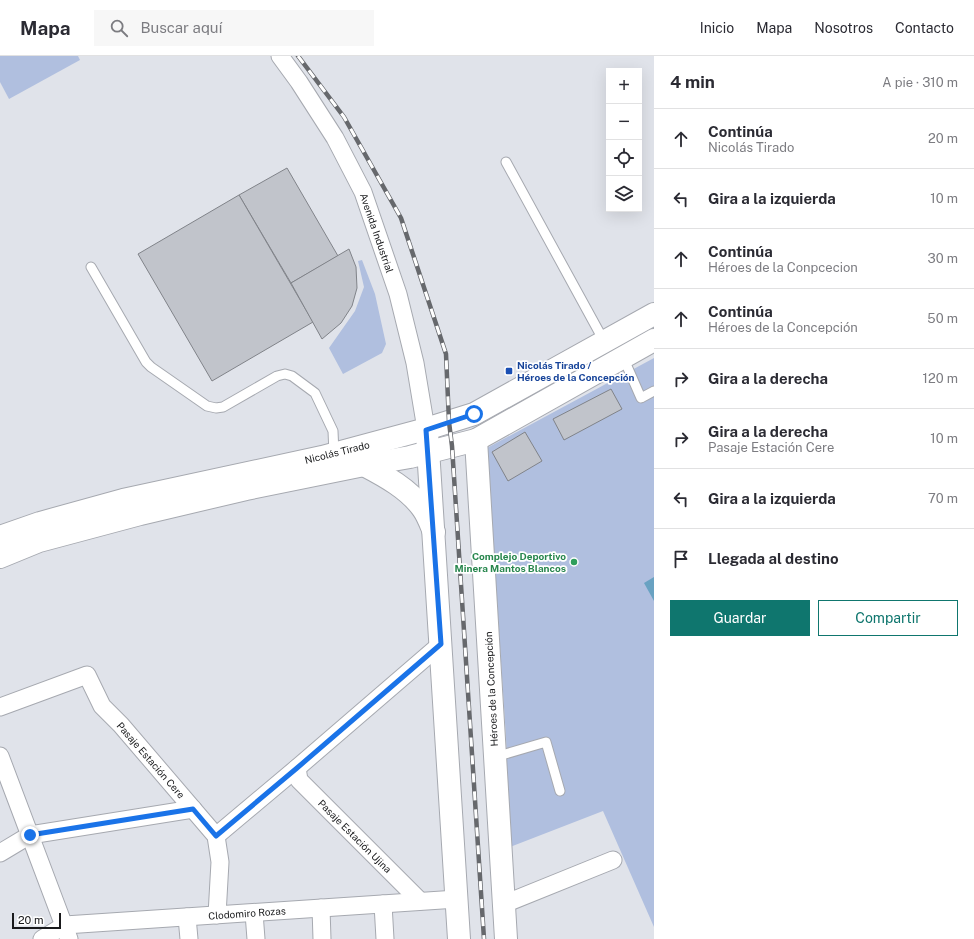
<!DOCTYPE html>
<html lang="es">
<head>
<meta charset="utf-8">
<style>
	body { margin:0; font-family:"Public Sans",sans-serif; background:#f7f7f7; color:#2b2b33 }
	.controls { position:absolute; right:12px; top:12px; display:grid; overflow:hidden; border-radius:0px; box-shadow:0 4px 16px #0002 }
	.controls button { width:36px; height:36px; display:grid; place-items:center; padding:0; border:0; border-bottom:1px solid #e1e1e2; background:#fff; color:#2b2b33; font:20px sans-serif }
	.scale { position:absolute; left:12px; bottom:10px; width:49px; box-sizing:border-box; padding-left:4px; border:2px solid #191a1c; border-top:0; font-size:11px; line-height:14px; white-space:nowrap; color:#191a1c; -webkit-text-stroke:3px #fff; paint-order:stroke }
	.stop { position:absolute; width:12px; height:12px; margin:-9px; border:3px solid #1a73e8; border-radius:50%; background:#fff }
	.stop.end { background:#1a73e8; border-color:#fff; box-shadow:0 1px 4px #0008 }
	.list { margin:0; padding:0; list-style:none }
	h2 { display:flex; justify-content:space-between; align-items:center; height:52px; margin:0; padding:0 16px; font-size:17px }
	h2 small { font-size:13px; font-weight:400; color:#7c7c81 }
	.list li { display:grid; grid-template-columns:26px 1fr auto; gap:12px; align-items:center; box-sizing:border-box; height:60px; padding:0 16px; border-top:1px solid #e1e1e2 }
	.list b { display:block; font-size:15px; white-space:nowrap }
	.list p { margin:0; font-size:13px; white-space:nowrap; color:#7c7c81 }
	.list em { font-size:13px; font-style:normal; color:#7c7c81 }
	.actions { display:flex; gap:8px; padding:12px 16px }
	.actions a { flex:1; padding:9px 0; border:1px solid #0f766e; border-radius:0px; text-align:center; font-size:14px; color:#0f766e }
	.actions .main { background:#0f766e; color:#fff }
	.icon { flex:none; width:22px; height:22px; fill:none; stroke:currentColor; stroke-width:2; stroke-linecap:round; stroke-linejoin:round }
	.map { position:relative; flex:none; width:654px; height:883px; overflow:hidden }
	header { display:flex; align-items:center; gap:24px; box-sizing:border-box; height:56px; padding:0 20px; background:#fff; border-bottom:1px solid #e1e1e2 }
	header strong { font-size:19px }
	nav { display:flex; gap:22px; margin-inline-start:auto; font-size:14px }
	.search { width:280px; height:36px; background:#f7f7f7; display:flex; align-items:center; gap:10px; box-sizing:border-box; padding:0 14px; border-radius:0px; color:#7c7c81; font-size:15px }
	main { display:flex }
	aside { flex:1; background:#fff }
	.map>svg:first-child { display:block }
	.green { fill:#b0bfdf }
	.water { fill:#69a2c2 }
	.building { fill:#c1c4cb; stroke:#808389 }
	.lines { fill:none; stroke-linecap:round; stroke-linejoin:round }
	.service-casing { stroke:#a6a9b0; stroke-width:11 }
	.minor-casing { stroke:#a6a9b0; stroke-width:19 }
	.tertiary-casing { stroke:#a6a9b0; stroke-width:24 }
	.secondary-casing { stroke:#a6a9b0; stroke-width:24 }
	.service { stroke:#fff; stroke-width:9 }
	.minor { stroke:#fff; stroke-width:17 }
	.tertiary { stroke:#fff; stroke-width:22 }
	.secondary { stroke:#fff; stroke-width:22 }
	.rail-casing { stroke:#66686c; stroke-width:4.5 }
	.rail { stroke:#fff; stroke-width:3; stroke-dasharray:9; stroke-linecap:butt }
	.route { stroke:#1a73e8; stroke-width:5 }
	.transit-dot { fill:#1a4fb4; stroke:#fff; stroke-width:1.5 }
	.leisure-dot { fill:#2e9e5b; stroke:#fff; stroke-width:1.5 }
	.labels { text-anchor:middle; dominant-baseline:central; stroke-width:3.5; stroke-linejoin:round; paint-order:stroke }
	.street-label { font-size:10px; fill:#191a1c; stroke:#fff }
	.transit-label { font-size:10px; font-weight:bold; fill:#164399; stroke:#fff; text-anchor:start }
	.leisure-label { font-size:10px; font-weight:bold; fill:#27864d; stroke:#fff; text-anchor:end }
</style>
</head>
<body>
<header>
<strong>Mapa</strong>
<div class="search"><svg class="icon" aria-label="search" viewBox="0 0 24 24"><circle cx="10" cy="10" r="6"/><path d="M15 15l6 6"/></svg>Buscar aquí</div>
<nav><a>Inicio</a><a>Mapa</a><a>Nosotros</a><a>Contacto</a></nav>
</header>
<main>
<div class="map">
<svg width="654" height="883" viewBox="0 0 654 883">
	<rect width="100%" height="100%" fill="#e0e3ea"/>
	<!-- green -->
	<g class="green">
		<polygon points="0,0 78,0 80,4 9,43 0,26"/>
		<polygon points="362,204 375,238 386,288 382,297 343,318 329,292 355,255 364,231 358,205"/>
		<polygon points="654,302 654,871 603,755 510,791 506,681 487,392"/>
	</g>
	<!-- water -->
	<polygon class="water" points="654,521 654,545 644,527"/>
	<!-- building -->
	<g class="building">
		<polygon points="287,112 338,200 291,227 239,139"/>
		<polygon points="239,139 313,266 212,325 138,198"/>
		<polygon points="349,193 356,211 357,232 352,250 341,267 322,283 291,227"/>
		<polygon points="611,333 622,353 564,384 553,363"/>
		<polygon points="525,376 542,405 508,425 492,396"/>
	</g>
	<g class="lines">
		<defs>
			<g id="service">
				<polyline points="506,106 604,285"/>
				<polyline points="91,211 146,306 151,311 207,350 216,352 223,351 277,320 285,318 292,320 315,337 333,375 334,398"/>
				<polyline points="623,301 641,342 654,335"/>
				<polyline points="495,701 546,686 560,735"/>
			</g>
			<g id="minor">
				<polyline points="280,0 299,26 335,82 363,136 398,238 415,307 426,373"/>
				<polyline points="0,651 87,619 102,650 121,669 216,780 220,806 217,859"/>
				<polyline points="0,700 69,883"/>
				<polyline points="297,712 299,724 420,845"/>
				<polyline points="216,780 297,712 441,588"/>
				<polyline points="0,797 30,779 193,753"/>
				<polyline points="383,848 385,883"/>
				<polyline points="504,848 613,804"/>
				<polyline points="321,852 322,883"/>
				<polyline points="254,857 256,883"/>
				<polyline points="187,861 189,883"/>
				<polyline points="42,883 65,869 457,843"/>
			</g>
			<g id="tertiary">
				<polyline points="427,377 459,883"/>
				<polyline points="476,384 506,883"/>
			</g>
			<g id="secondary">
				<path d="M364 409C385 420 409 433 423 453 428 460 431 469 434 476"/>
				<polyline points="0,481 40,467 123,444 322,401 426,373 474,358 654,258"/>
				<polyline points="0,501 39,485 140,458 246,433 364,409 410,401 476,384 654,284"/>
			</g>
		</defs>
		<!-- service casing -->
		<use href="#service" class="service-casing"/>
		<!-- minor casing -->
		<use href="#minor" class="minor-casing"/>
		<!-- tertiary casing -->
		<use href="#tertiary" class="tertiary-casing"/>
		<!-- secondary casing -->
		<use href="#secondary" class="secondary-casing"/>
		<!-- service -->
		<use href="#service" class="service"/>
		<!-- minor -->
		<use href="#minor" class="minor"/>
		<!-- tertiary -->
		<use href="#tertiary" class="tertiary"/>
		<!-- secondary -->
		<use href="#secondary" class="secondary"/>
		<defs>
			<polyline id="rail" points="298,0 344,61 401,162 446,298 449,366 452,390 484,883"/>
		</defs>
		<!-- rail casing -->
		<use href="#rail" class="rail-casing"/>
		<!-- rail -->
		<use href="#rail" class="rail"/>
	</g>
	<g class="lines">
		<!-- route -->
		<polyline class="route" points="30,779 193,753 216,780 297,712 441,588 426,374 474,358"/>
	</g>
	<!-- markers -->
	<rect class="transit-dot" x="505" y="311" width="8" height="8" rx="2"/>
	<circle class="leisure-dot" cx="574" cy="506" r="4"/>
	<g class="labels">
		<!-- street labels -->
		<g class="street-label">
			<text transform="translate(377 177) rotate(71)">Avenida Industrial</text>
			<text transform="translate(337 396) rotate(-14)">Nicolás Tirado</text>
			<text transform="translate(491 633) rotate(-93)">Héroes de la Concepción</text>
			<text transform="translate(151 704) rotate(49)">Pasaje Estación Cere</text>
			<text transform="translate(355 780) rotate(45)">Pasaje Estación Ujina</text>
			<text transform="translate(247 857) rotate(-4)">Clodomiro Rozas</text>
		</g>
		<!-- transit labels -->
		<g class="transit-label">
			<text x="517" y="309">Nicolás Tirado /<tspan x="517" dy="12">Héroes de la Concepción</tspan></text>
		</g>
		<!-- leisure labels -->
		<g class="leisure-label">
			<text x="566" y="500">Complejo Deportivo<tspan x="566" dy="12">Minera Mantos Blancos</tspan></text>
		</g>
	</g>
</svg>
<div class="controls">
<button>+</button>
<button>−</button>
<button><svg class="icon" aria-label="locate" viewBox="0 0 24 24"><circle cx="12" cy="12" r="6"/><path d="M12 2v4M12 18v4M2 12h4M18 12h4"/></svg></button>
<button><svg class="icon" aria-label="layers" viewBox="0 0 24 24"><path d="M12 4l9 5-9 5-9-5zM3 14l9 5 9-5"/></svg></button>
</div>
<div class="scale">20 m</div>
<div class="stop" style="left:474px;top:358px"></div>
<div class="stop end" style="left:30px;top:779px"></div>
</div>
<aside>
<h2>4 min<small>A pie · 310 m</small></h2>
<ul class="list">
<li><svg class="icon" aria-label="ahead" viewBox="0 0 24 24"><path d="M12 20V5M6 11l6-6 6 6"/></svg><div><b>Continúa</b><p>Nicolás Tirado</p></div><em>20 m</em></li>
<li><svg class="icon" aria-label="left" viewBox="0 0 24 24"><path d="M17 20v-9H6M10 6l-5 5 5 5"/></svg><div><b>Gira a la izquierda</b></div><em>10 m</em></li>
<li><svg class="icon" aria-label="ahead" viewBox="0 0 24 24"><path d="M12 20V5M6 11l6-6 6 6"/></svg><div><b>Continúa</b><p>Héroes de la Conpcecion</p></div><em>30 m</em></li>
<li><svg class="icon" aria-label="ahead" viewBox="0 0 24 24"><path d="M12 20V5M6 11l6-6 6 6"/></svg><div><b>Continúa</b><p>Héroes de la Concepción</p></div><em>50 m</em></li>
<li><svg class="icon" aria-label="right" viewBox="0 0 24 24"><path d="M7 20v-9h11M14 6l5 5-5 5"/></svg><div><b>Gira a la derecha</b></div><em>120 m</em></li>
<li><svg class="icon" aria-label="right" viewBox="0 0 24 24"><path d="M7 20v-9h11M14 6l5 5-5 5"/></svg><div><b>Gira a la derecha</b><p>Pasaje Estación Cere</p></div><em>10 m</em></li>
<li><svg class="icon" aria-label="left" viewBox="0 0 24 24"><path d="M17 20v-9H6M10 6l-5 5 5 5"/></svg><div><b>Gira a la izquierda</b></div><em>70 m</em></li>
<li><svg class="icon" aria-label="arrive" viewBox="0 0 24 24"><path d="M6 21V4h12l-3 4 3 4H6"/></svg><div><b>Llegada al destino</b></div></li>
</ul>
<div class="actions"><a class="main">Guardar</a><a>Compartir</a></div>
</aside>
</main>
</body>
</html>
